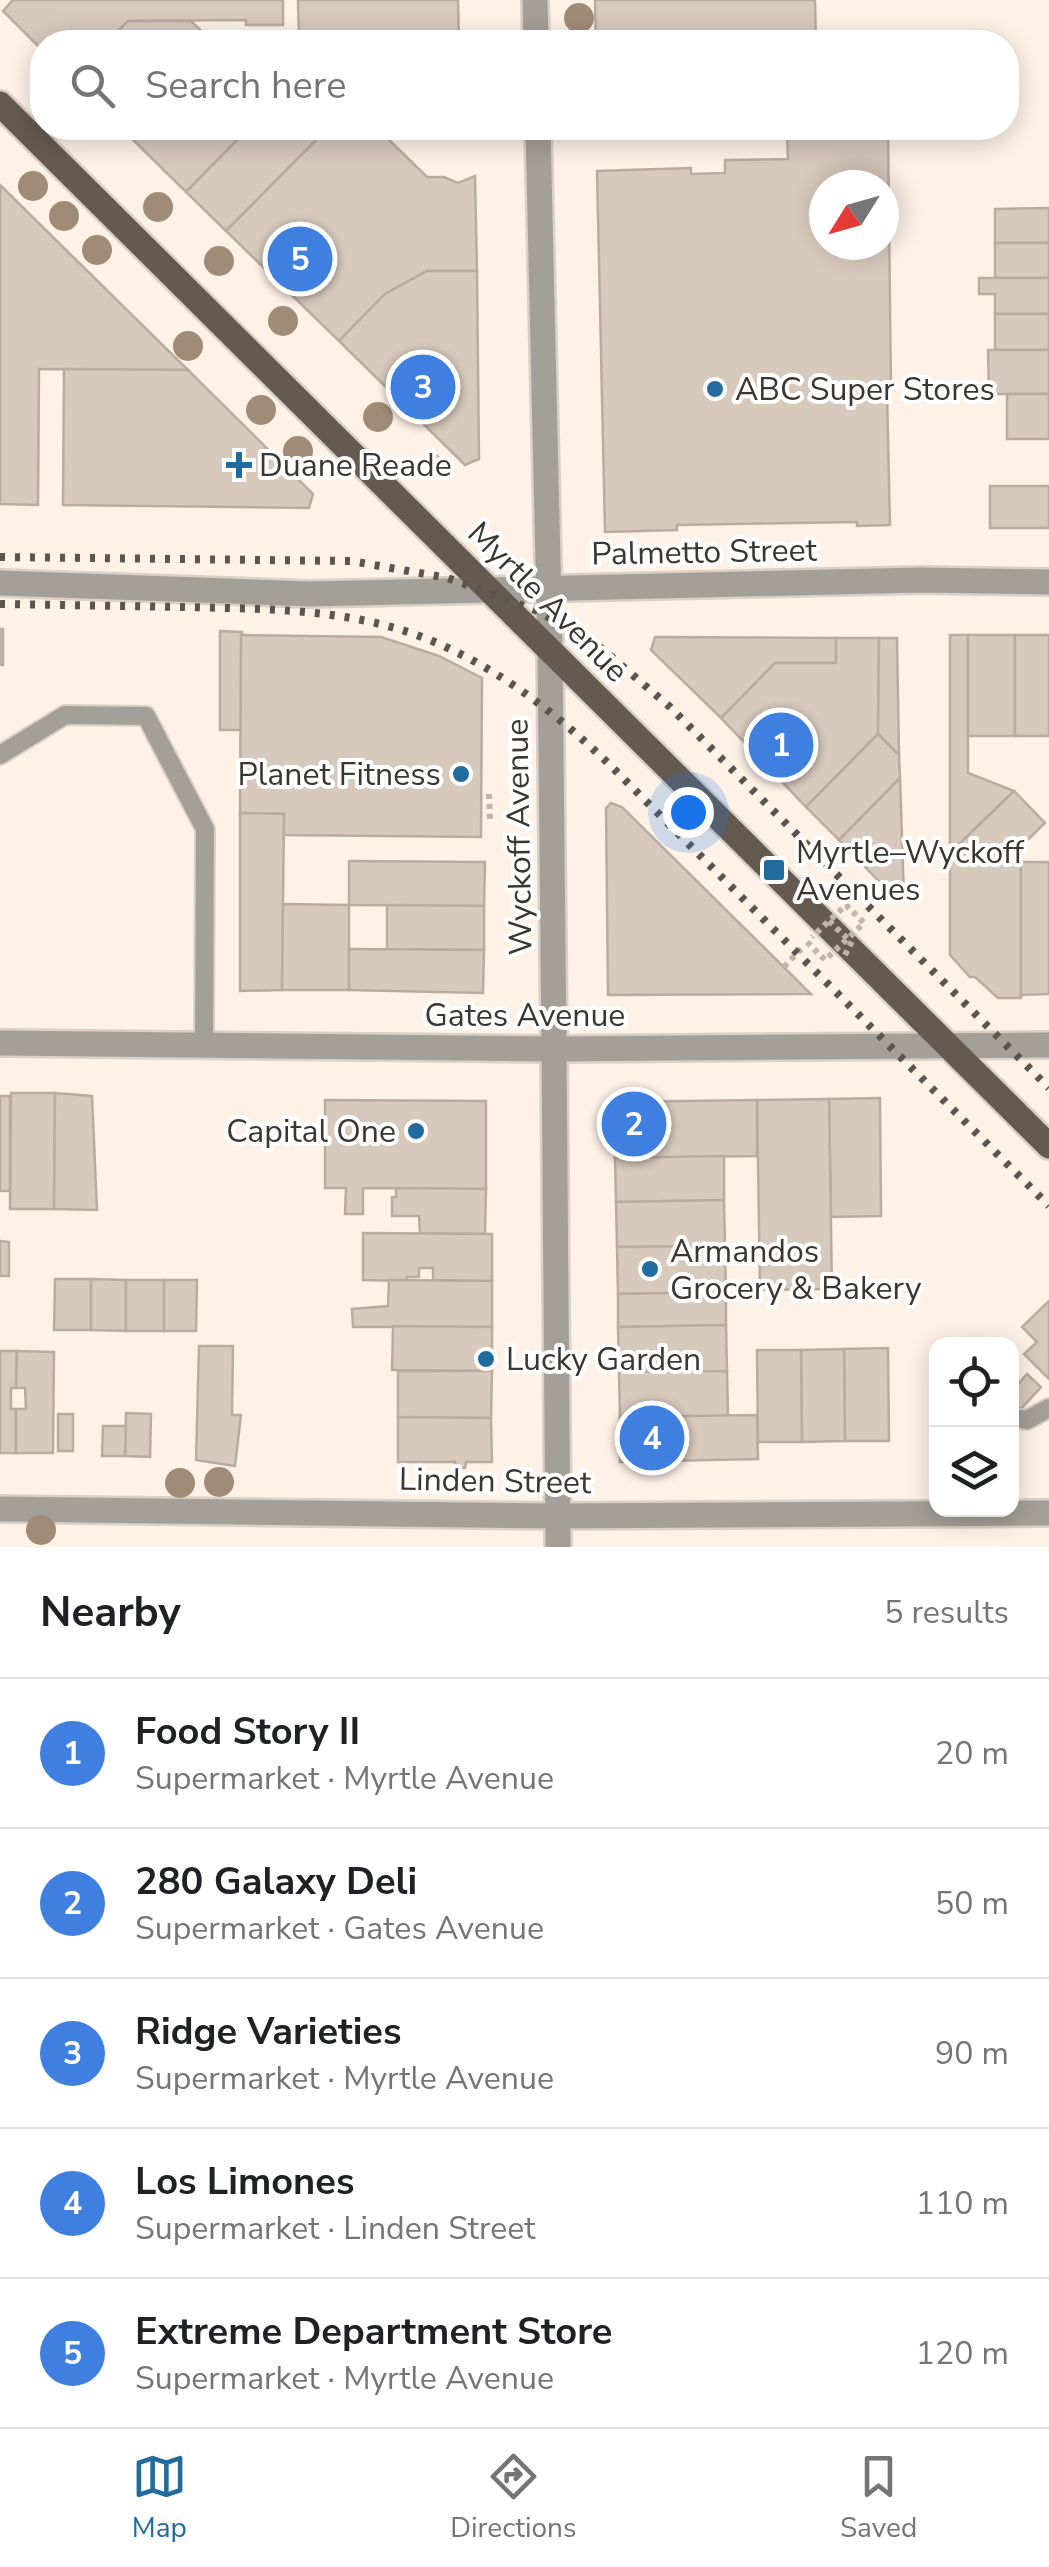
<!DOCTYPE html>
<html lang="en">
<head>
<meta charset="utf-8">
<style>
	body { margin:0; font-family:"Nunito Sans",sans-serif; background:#f2f2f2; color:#202124 }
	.controls { position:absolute; right:30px; bottom:30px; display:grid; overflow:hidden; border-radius:20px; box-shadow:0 5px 25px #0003 }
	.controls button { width:90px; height:90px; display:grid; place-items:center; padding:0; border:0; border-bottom:2px solid #e0e0e0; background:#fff; color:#202124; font:50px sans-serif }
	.compass { position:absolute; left:809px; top:170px; width:90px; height:90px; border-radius:50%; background:#fff; box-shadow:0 5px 25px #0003; rotate:233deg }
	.you { position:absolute; left:688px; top:812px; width:35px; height:35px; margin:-25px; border:8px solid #fff; border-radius:50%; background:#1a73e8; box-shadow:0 0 0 15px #1a73e833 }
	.badge { display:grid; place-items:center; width:65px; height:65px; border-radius:50%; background:#226b9f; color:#fff; font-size:32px; font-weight:700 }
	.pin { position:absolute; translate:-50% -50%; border:5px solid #fff; box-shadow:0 2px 10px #0006 }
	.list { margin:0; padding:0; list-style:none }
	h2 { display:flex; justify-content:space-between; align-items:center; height:130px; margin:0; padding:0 40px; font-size:42px }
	h2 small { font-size:32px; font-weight:400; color:#757577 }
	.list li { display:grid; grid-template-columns:65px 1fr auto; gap:30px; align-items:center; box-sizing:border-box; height:150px; padding:0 40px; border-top:2px solid #e0e0e0 }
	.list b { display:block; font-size:38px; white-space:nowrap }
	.list p { margin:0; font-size:32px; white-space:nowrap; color:#757577 }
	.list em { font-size:32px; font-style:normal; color:#757577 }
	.icon { flex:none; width:55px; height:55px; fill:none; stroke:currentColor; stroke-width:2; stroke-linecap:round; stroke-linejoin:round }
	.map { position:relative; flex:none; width:1049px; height:1547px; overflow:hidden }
	.search { position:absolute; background:#fff; box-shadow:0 5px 25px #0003; left:30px; right:30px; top:30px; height:110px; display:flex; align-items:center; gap:25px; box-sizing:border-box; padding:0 35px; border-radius:40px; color:#757577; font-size:38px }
	.sheet { height:880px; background:#fff }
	nav { display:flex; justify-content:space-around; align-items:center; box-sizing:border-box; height:140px; border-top:2px solid #e0e0e0; background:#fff; font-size:28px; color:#757577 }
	nav a { display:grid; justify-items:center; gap:5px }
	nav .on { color:#226b9f }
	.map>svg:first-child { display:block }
	.building { fill:#d7c9bc; stroke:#baab9f; stroke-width:2.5; fill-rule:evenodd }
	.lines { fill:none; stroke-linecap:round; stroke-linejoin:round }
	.service-casing { stroke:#dbd0c6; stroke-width:22 }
	.pedestrian-casing { stroke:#dbd0c6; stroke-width:30 }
	.minor-casing { stroke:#dbd0c6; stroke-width:30 }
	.primary-casing { stroke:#dbd0c6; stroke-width:30 }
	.path { stroke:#bfb5ac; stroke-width:6; stroke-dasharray:5 5; stroke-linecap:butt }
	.service { stroke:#a59f99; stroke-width:18 }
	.pedestrian { stroke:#a59f99; stroke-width:25 }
	.minor { stroke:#a59f99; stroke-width:25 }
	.primary { stroke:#645a50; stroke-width:25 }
	.rail { stroke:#5b554f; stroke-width:8; stroke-dasharray:5 10; stroke-linecap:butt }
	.path-bridge { stroke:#bfb5ac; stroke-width:6; stroke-dasharray:5 5; stroke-linecap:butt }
	.tree { fill:#a08b76 }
	.poi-dot { fill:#226b9f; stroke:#fff; stroke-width:4 }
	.labels { text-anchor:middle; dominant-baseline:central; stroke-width:8; stroke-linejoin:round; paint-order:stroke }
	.poi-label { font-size:32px; fill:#3c3631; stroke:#fff; text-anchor:start }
	.street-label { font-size:32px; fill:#3c3631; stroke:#fff }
</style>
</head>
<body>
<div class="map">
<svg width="1049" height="1547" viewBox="0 0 1049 1547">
	<rect width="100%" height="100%" fill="#fef2e7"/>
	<!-- building -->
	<g class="building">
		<polygon points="13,0 283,0 283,25 246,25 246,20 128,21 107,42 42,42 42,50 3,11"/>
		<polygon points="298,0 458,0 459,42 299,42"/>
		<polygon points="595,0 815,0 816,42 596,42"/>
		<polygon points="128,21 191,21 213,42 107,42"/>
		<polygon points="121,128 249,128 186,192"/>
		<polygon points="249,128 328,128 226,231 186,192"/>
		<polygon points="328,128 377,128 427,177 444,177 458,183 475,176 477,271 427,271 385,294 339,341 226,231"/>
		<path d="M787 128H888L891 392H887L890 525 857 526V522L677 525V530L605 532 597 171 691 168V174L725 173V160L788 159ZM824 185H884V245H824Z"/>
		<polygon points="0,185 188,370 39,369 38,505 0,504"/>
		<polygon points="1049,208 1049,243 995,243 995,209"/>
		<rect x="995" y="243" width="54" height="35"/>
		<polygon points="427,271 477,271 479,459 465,465 339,341 385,294"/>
		<polygon points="979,278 1049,278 1049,314 995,314 995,294 979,294"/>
		<rect x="995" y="314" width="54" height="36"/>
		<polygon points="988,350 1049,350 1049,394 989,394"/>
		<polygon points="64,369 188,370 313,494 309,508 63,505"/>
		<rect x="1007" y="394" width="42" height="45"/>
		<rect x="990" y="486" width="59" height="42"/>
		<rect x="0" y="629" width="3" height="36"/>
		<polygon points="220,631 242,632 242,730 220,730"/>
		<polygon points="241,635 381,637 439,656 482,678 481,837 283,835 284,814 240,813"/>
		<polygon points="950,635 968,635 968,773 1014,791 950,853"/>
		<rect x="968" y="635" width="47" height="101"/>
		<rect x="1015" y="635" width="34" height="101"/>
		<polygon points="655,637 836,638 836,663 775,663 721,718 651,650"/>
		<polygon points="836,638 879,638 878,734 806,807 721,718 775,663 836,663"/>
		<polygon points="879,638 897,638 899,755 878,734"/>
		<polygon points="878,734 899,755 900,778 839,840 806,807"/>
		<polygon points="900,778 904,897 898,901 839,840"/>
		<polygon points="1014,791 1045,823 1017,850 1017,862 1021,862 1021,998 998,998 975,977 970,977 950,955 950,853"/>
		<polygon points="611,803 622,807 811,994 608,995 606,808"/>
		<polygon points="240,813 284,814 282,990 240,991"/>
		<polygon points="349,861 485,862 484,906 349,905"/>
		<polygon points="1021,862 1049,862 1049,994 1021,995"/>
		<polygon points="283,904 349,905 349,990 282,990"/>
		<polygon points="387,905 484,906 484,950 387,949"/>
		<polygon points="349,949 484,950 483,993 349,990"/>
		<polygon points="11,1093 55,1093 54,1209 10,1209"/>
		<polygon points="55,1093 92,1096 97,1210 54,1209"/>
		<rect x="0" y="1096" width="10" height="95"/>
		<polygon points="880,1098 881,1216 831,1217 829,1099"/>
		<polygon points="829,1099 832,1289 760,1290 757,1100"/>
		<polygon points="325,1100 486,1101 486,1189 363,1188 363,1214 345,1214 346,1188 325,1188"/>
		<polygon points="757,1100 757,1156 615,1158 615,1102"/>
		<polygon points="724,1156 724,1200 616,1202 615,1158"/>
		<polygon points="396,1188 486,1189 485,1234 420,1233 419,1216 392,1216 392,1197 396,1197"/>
		<polygon points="724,1200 725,1246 617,1247 616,1202"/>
		<polygon points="363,1233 492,1234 492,1281 433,1280 433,1268 419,1268 419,1277 407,1277 406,1281 363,1280"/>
		<polygon points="0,1241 9,1242 9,1276 0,1276"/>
		<polygon points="725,1246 726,1292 618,1294 617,1247"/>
		<polygon points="55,1279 91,1279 91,1330 54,1330"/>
		<polygon points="91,1279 126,1280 126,1331 91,1330"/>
		<rect x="126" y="1280" width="38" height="51"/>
		<polygon points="164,1280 197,1280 196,1331 164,1331"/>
		<polygon points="389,1280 492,1281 492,1327 353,1327 352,1309 388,1306"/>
		<polygon points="726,1292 726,1325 618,1327 618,1294"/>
		<polygon points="1049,1301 1049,1379 1024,1354 1037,1342 1022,1327"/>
		<polygon points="726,1325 727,1371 619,1372 618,1327"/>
		<polygon points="393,1326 492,1327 492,1371 392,1370"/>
		<polygon points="199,1346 233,1346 232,1415 241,1415 235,1466 196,1460"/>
		<polygon points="888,1348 889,1441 845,1441 844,1349"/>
		<polygon points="844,1349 845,1441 802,1442 801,1350"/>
		<polygon points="757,1350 801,1350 802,1442 758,1442"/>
		<polygon points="0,1351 17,1351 16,1388 11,1388 11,1409 16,1409 16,1453 0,1453"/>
		<polygon points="17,1351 54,1352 53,1453 16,1453 16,1409 26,1409 25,1388 16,1388"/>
		<polygon points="398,1371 492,1371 491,1418 398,1417"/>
		<polygon points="727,1371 728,1416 620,1417 619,1372"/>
		<polygon points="1027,1374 1041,1387 1021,1409 1012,1400 1012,1391"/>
		<polygon points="126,1413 151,1414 150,1457 125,1456"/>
		<rect x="58" y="1414" width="15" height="37"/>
		<polygon points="757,1415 758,1459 620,1462 620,1417"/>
		<polygon points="398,1417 491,1418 492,1462 466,1462 465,1468 455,1467 455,1462 398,1462"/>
		<polygon points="103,1426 126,1426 125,1456 102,1456"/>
	</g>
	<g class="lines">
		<defs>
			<g id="service">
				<polyline points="0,755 65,715 146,716 205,829 204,1045"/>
				<polyline points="1012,1418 1027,1420 1049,1408"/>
			</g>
			<polyline id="pedestrian" points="550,650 554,1049"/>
			<g id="minor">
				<polyline points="535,0 536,42"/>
				<polyline points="538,128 550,650"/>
				<polyline points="0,583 310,594 920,580 1049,582"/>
				<polyline points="0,1043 554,1049 1049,1045"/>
				<polyline points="554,1049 558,1547"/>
				<polyline points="0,1509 557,1516 1049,1513"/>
			</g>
			<polyline id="primary" points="0,104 1049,1146"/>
		</defs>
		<!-- service casing -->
		<use href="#service" class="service-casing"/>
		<!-- pedestrian casing -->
		<use href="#pedestrian" class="pedestrian-casing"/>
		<!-- minor casing -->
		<use href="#minor" class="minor-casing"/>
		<!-- primary casing -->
		<use href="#primary" class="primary-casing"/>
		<!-- path -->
		<g class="path">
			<polyline points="435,456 454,475"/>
			<polyline points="489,794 490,819"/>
			<polyline points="784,967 804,946"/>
		</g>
		<!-- service -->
		<use href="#service" class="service"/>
		<!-- pedestrian -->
		<use href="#pedestrian" class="pedestrian"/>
		<!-- minor -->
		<use href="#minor" class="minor"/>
		<!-- primary -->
		<use href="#primary" class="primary"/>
		<!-- rail -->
		<g class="rail">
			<polyline points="0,557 351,561 448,578 540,612 601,648 670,707 1049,1088"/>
			<path d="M0 604C61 605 122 606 182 607 273 609 366 608 450 649 510 677 562 719 609 764L1049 1206"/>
		</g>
		<!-- path-bridge -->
		<g class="path-bridge">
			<polyline points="829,921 850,941"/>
			<polyline points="807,942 825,960 864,923 846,905 812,937"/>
			<polyline points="845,955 852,941"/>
		</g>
	</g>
	<!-- trees -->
	<g class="tree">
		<circle cx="579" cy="18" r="15"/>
		<circle cx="33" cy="186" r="15"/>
		<circle cx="158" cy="207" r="15"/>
		<circle cx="64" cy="216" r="15"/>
		<circle cx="97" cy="250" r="15"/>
		<circle cx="219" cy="261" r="15"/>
		<circle cx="283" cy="321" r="15"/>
		<circle cx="188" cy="346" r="15"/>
		<circle cx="261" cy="410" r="15"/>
		<circle cx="378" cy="417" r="15"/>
		<circle cx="298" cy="451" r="15"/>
		<circle cx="219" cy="1482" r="15"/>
		<circle cx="180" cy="1483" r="15"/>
		<circle cx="41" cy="1530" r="15"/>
	</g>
	<!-- markers -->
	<g class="poi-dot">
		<circle cx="715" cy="389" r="10"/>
		<path d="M234 450h10v10h10v10h-10v10h-10v-10h-10v-10h10z"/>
		<circle cx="461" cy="774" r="10"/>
		<rect x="762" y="858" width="24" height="24" rx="5"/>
		<circle cx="416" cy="1131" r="10"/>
		<circle cx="650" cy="1269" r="10"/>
		<circle cx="486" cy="1359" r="10"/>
	</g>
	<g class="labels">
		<!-- poi labels -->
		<g class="poi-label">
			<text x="735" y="389">ABC Super Stores</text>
			<text x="259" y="465">Duane Reade</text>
			<text x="441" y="774" text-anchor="end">Planet Fitness</text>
			<text x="796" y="852">Myrtle–Wyckoff<tspan x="796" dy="37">Avenues</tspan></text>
			<text x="396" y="1131" text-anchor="end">Capital One</text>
			<text x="670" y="1251">Armandos<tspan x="670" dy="37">Grocery &amp; Bakery</tspan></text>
			<text x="506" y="1359">Lucky Garden</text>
		</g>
		<!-- street labels -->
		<g class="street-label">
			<text transform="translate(704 552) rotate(-1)">Palmetto Street</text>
			<text transform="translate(548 602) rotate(45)">Myrtle Avenue</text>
			<text transform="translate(519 837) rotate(-91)">Wyckoff Avenue</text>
			<text x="525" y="1015">Gates Avenue</text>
			<text transform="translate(495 1481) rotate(1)">Linden Street</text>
		</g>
	</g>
</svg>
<div class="controls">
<button><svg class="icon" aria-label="locate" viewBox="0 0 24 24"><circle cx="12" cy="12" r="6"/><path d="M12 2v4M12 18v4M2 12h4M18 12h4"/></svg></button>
<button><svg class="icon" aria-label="layers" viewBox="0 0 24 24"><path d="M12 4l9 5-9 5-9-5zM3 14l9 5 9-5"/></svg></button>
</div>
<svg class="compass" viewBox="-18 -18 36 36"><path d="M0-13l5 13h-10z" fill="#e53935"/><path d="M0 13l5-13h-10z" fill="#757577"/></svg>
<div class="you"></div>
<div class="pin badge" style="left:781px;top:745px;background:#3f7fe0">1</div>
<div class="pin badge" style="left:634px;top:1124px;background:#3f7fe0">2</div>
<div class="pin badge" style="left:423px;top:387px;background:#3f7fe0">3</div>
<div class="pin badge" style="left:652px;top:1438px;background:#3f7fe0">4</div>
<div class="pin badge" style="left:300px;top:259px;background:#3f7fe0">5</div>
<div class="search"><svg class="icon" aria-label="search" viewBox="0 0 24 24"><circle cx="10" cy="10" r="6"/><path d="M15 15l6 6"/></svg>Search here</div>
</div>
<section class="sheet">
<h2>Nearby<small>5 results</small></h2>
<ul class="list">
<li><span class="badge" style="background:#3f7fe0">1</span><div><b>Food Story II</b><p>Supermarket · Myrtle Avenue</p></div><em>20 m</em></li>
<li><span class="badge" style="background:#3f7fe0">2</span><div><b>280 Galaxy Deli</b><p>Supermarket · Gates Avenue</p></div><em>50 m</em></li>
<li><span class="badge" style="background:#3f7fe0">3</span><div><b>Ridge Varieties</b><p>Supermarket · Myrtle Avenue</p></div><em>90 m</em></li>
<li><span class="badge" style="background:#3f7fe0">4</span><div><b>Los Limones</b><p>Supermarket · Linden Street</p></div><em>110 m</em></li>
<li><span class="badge" style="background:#3f7fe0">5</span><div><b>Extreme Department Store</b><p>Supermarket · Myrtle Avenue</p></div><em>120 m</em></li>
</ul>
</section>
<nav>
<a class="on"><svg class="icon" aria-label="map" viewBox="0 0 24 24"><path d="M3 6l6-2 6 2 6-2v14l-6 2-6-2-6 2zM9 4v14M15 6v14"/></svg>Map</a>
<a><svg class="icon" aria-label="directions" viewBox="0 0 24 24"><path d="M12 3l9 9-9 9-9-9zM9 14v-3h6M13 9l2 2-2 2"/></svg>Directions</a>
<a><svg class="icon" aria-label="saved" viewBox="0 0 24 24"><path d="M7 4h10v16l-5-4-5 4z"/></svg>Saved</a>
</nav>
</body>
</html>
